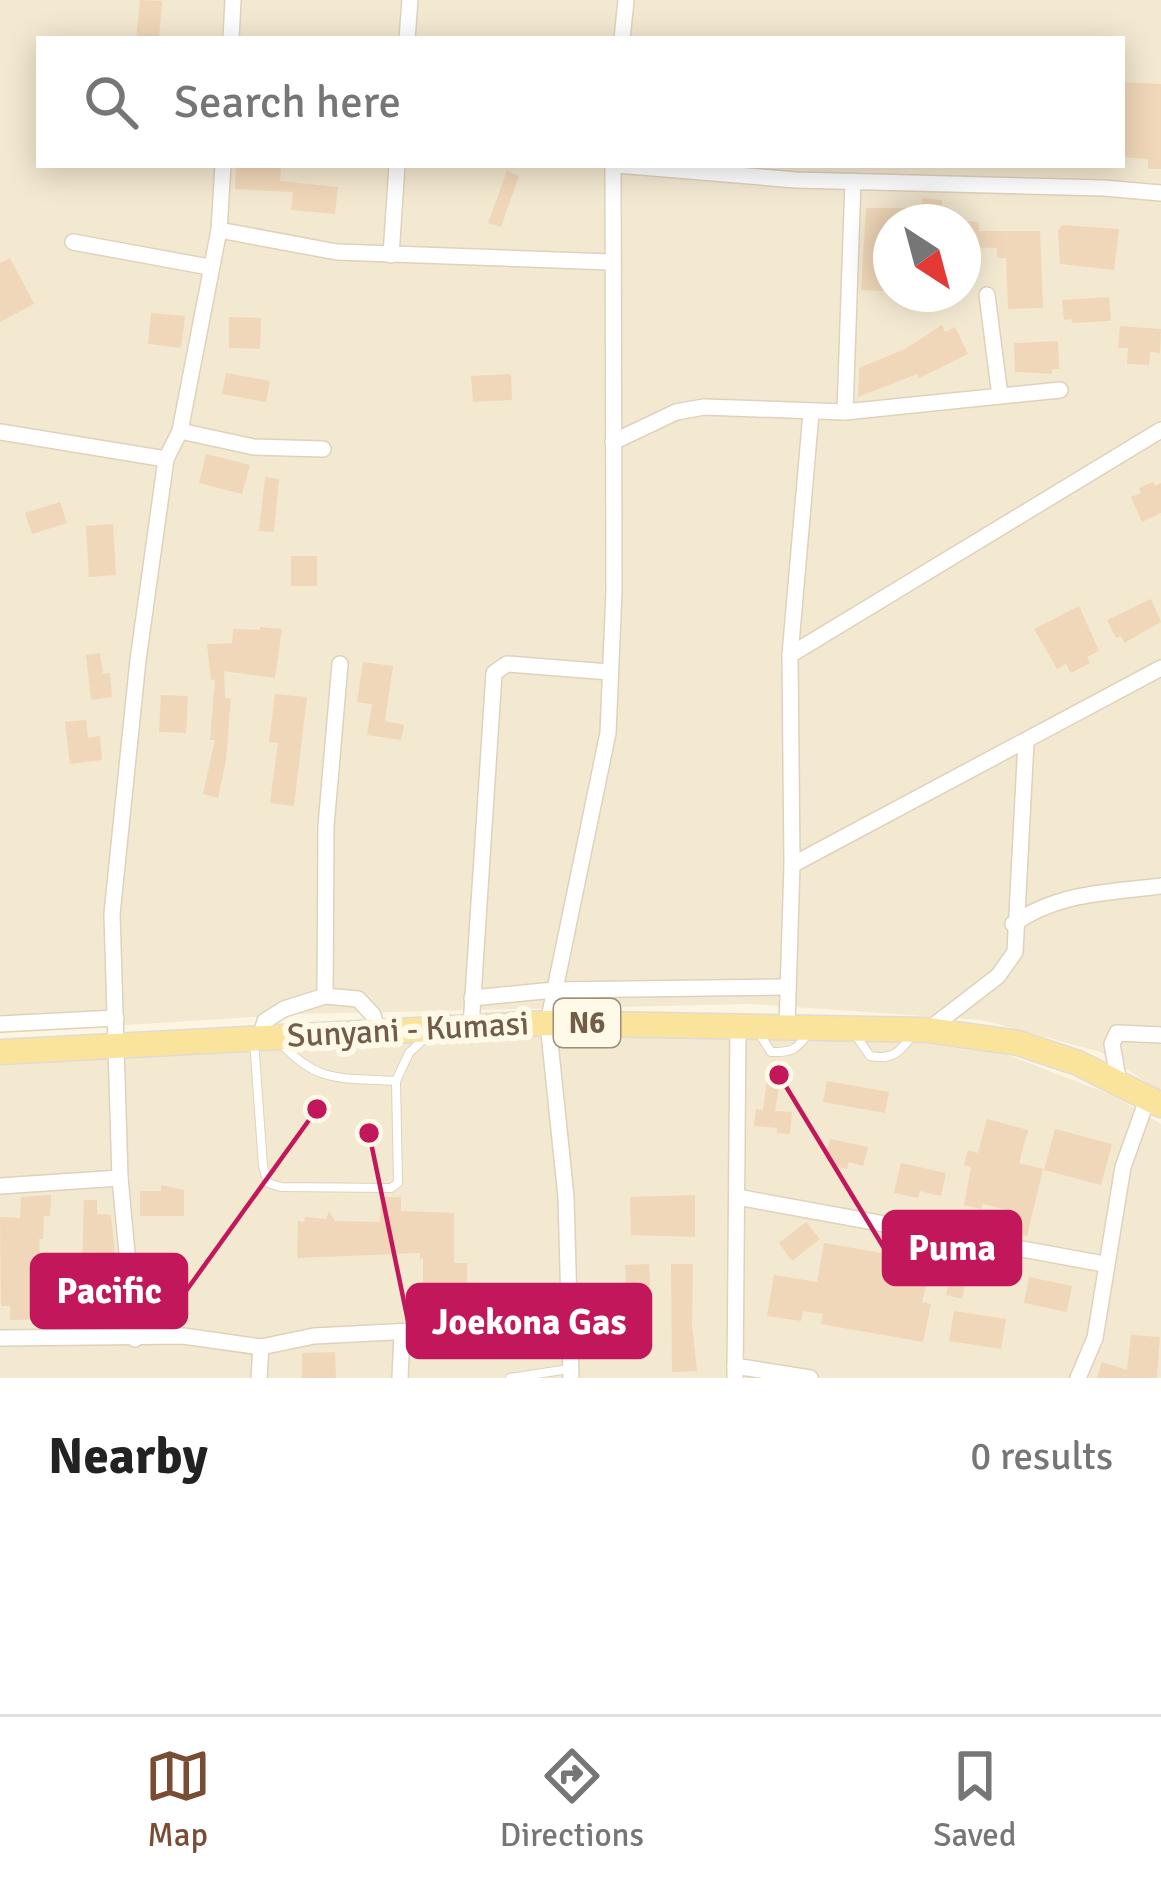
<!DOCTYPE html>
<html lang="en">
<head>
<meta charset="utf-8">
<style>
	body { margin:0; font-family:Signika,sans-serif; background:#f6f6f6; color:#222 }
	.compass { position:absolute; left:873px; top:204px; width:108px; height:108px; border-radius:50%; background:#fff; box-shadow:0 6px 30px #0003; rotate:144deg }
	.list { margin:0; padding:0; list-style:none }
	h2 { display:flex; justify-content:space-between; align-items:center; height:156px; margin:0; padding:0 48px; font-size:51px }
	h2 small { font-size:39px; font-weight:400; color:#767676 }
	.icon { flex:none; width:66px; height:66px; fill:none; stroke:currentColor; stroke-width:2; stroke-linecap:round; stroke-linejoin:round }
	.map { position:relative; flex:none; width:1161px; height:1378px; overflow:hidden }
	.search { position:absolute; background:#fff; box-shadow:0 6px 30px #0003; left:36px; right:36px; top:36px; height:132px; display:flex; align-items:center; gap:30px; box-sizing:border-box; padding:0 42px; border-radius:0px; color:#767676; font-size:45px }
	.sheet { height:336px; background:#fff }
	nav { display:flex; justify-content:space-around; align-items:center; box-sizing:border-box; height:168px; border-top:3px solid #e0e0e0; background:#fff; font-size:33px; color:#767676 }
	nav a { display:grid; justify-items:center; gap:6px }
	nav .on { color:#794c33 }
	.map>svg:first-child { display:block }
	.residential { fill:#f3e8d0; fill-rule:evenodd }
	.building { fill:#f1d7b9 }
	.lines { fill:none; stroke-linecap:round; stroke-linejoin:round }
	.service-casing { stroke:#dfd2bd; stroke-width:10 }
	.minor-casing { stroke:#dfd2bd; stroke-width:18 }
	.primary-casing { stroke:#e0dbd7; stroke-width:27 }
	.service { stroke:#fff; stroke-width:8 }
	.minor { stroke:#fff; stroke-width:15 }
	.primary { stroke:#fae39a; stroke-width:24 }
	.labels { text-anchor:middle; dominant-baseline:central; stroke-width:12; stroke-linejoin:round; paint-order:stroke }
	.shield { fill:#fff9e7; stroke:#9c8c78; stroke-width:3 }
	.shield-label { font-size:30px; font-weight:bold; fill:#725d48 }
	.street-label { font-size:33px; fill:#725d48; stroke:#fff9e7 }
	.leader { fill:none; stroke:#c2185b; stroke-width:4.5 }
	.callout-dot { fill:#c2185b; stroke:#fff9e7; stroke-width:4.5 }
	.callout { fill:#c2185b; stroke:#c2185b; stroke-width:4.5 }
	.callout-label { font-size:36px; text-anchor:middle; font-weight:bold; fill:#fff }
</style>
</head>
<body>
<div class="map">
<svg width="1161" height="1378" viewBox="0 0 1161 1378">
	<rect width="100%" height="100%" fill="#fcf5e1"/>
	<!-- residential -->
	<g class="residential">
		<path d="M0 0H1161V1092L1101 1052 982 1020 750 1004 298 1014 0 1033ZM39 39H1122V165H39ZM891 222H963V294H891Z"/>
		<polygon points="873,1034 1008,1055 1114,1096 1161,1124 1161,1378 0,1378 0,1060 536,1035"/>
	</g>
	<!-- building -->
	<g class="building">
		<polygon points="140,0 162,1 159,39 136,39"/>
		<polygon points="1122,82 1161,84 1161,169 1148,169 1148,159 1122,157"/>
		<polygon points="236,165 281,165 280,181 338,187 335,214 291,210 293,192 235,189"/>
		<polygon points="507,171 519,176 501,227 488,223"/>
		<polygon points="922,198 942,200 942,222 891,222 884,291 861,290 866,208 922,208"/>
		<polygon points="963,221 979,222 979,231 1040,231 1043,308 1008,309 1006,258 997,258 997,248 963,247"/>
		<polygon points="1062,225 1119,229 1114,270 1060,264 1058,231"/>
		<polygon points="10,258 34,304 0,322 0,263"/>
		<polygon points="1109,297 1111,321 1072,323 1071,319 1064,320 1062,300"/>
		<polygon points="151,313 185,316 181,348 148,344"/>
		<polygon points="229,317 261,318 260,349 229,348"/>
		<polygon points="942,325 945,332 955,327 968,354 919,378 917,374 858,397 859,368 905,349"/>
		<polygon points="1120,326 1161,329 1160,353 1150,352 1149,365 1127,364 1128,348 1118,348"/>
		<polygon points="1058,341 1059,369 1052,369 1052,374 1015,372 1014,343"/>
		<polygon points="226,373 270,381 266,402 222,394"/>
		<polygon points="511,374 512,400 473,402 471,376"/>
		<polygon points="206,454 250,465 242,494 199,483"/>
		<polygon points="265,477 279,479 274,532 259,531"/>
		<polygon points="1153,482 1155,486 1161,483 1161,513 1142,522 1131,497 1141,493 1139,488"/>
		<polygon points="60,502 67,523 32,534 25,513"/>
		<polygon points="113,524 116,575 89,577 86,526"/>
		<rect x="291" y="556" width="26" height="30"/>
		<polygon points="1151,599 1161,622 1124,643 1121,636 1116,638 1107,620"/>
		<polygon points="1079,606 1099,651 1087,657 1090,663 1071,673 1066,664 1057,669 1034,629"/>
		<polygon points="260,627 282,629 275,678 224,671 225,698 231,698 226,760 218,798 203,794 215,740 210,740 215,680 211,680 207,644 232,643 233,629 260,630"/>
		<polygon points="100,653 103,674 110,673 112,697 91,700 86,655"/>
		<polygon points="363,662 393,666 385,721 404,725 401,740 367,735 372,704 357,702"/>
		<polygon points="275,694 307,697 294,806 270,803 278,743 269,742"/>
		<polygon points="161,695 188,696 186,733 159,732"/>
		<polygon points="86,720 88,738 100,736 102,760 70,764 65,722"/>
		<polygon points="768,1074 781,1076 775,1111 792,1112 790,1134 777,1133 777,1128 754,1126 756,1109 763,1110"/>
		<polygon points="827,1081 889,1092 885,1113 823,1102"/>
		<polygon points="987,1119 1028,1130 1019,1163 1043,1169 1027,1236 1010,1232 1015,1212 983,1204 981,1209 964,1205 971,1167 964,1165 968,1150 978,1153"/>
		<polygon points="1055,1129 1112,1144 1101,1185 1044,1170"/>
		<polygon points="830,1139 868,1147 863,1166 849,1162 847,1169 833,1166 834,1160 825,1158"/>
		<polygon points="901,1163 946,1173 941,1196 920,1191 918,1198 894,1193"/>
		<polygon points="161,1185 184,1190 184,1216 140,1216 140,1191 161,1191"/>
		<polygon points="51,1195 50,1216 44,1216 43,1239 39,1239 41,1268 51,1268 51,1319 10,1320 10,1306 1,1306 0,1217 20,1218 21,1197"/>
		<polygon points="695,1195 695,1237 631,1235 630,1197"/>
		<polygon points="381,1197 401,1197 401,1211 454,1213 454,1263 467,1263 467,1308 438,1308 438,1301 423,1302 423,1258 420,1259 420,1253 297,1258 298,1221 304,1222 305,1217 326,1219 329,1211 335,1221 380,1222"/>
		<polygon points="84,1200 97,1200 97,1214 111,1215 118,1283 71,1292 69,1264 82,1263"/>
		<polygon points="806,1222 820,1239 792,1261 779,1243"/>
		<polygon points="886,1236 904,1240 902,1247 934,1255 922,1302 931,1304 923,1342 821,1324 823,1314 803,1311 801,1321 767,1316 774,1275 817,1282 824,1243 882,1253"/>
		<polygon points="955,1253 971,1256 962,1299 946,1295"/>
		<polygon points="649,1264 652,1320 628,1321 625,1265"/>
		<polygon points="671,1264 693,1264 692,1325 697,1371 672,1372"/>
		<polygon points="1029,1277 1072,1286 1067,1312 1024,1303"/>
		<polygon points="954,1311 1006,1319 1001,1349 949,1341"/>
		<polygon points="1131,1335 1160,1337 1157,1378 1097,1378 1102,1362 1127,1370"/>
		<polygon points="335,1352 336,1378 302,1378 302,1353"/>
	</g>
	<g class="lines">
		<defs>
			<g id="service">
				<path d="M759 1033 771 1052C791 1053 798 1049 808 1033"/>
				<path d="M854 1033 870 1056C892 1060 899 1053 912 1036"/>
				<polyline points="254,1040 263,1166 268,1183 281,1187 391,1188 398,1183 396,1081"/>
				<path d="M281 1043C318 1085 344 1077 396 1081L409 1053 427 1036"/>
				<polyline points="510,1378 569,1369"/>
			</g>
			<g id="minor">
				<polyline points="231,39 233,0"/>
				<polyline points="407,39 410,0"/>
				<polyline points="622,39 626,0"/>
				<polyline points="617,165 796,180 1104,188 1161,193"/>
				<polyline points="219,230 337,252 610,262"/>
				<polyline points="73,242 209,267"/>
				<polyline points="391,255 397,165"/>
				<polyline points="987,295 1000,396"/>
				<polyline points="845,412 853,181"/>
				<polyline points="180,431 254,447 323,449"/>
				<polyline points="0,432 166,459"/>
				<polyline points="613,442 676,412 704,407 845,412 1060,390"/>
				<polyline points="790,655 1161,430"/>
				<polyline points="340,664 326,826 325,996 358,999 373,1015 378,1032"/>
				<polyline points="792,865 1161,668"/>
				<path d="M1013 924C1059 892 1107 893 1161 886"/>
				<polyline points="472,998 554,990 788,987"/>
				<polyline points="0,1024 116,1018"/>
				<polyline points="787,1026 792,865 790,655 811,413"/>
				<polyline points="471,1027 494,673 507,664 609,672"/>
				<polyline points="928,1030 998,976 1015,952 1026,741"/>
				<polyline points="260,1038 265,1021 284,1009 325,996"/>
				<polyline points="1119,1083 1112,1044 1117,1033 1161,1035"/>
				<polyline points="0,1186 120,1178"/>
				<polyline points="737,1197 1104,1264"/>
				<polyline points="0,1338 183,1336 261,1347 314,1336 570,1323"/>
				<polyline points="135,1339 120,1178 112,914 138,660 166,459 180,431 219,230 223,165"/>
				<polyline points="735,1366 810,1378"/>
				<polyline points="259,1378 261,1347"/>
				<polyline points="400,1378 402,1332"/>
				<polyline points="571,1378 566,1197 548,1023 608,733 614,591 613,165"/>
				<polyline points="735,1378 738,1025"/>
				<polyline points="1078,1378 1095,1338 1123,1167 1148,1097"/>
			</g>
			<polyline id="primary" points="0,1052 548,1023 928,1030 1018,1043 1078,1063 1161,1105"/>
		</defs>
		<!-- service casing -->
		<use href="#service" class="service-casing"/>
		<!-- minor casing -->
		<use href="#minor" class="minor-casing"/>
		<!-- primary casing -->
		<use href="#primary" class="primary-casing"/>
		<!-- service -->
		<use href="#service" class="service"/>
		<!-- minor -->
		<use href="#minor" class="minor"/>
		<!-- primary -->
		<use href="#primary" class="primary"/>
	</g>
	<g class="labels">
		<!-- shield labels -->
		<rect class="shield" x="554" y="999" width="66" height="48" rx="9"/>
		<g class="shield-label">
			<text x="587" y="1023">N6</text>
		</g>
		<!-- street labels -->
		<g class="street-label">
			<text transform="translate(408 1030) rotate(-3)">Sunyani - Kumasi</text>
		</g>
	</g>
	<!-- callouts -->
	<path class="leader" d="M779 1075L884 1248M317 1109L186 1291M369 1133L408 1321"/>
	<g class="callout-dot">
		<circle cx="779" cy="1075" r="12"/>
		<circle cx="317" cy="1109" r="12"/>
		<circle cx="369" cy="1133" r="12"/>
	</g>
	<g class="callout">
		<rect x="884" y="1212" width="136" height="72" rx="12"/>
		<rect x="32" y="1255" width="154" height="72" rx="12"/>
		<rect x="408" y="1285" width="242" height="72" rx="12"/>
	</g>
	<g class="callout-label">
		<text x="952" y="1260">Puma</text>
		<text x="109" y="1303">Pacific</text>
		<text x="529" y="1334">Joekona Gas</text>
	</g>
</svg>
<svg class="compass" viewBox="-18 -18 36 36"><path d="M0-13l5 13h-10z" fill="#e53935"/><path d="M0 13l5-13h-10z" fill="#767676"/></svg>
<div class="search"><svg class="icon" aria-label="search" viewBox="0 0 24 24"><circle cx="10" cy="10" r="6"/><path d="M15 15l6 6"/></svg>Search here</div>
</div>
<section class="sheet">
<h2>Nearby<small>0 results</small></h2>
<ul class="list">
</ul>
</section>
<nav>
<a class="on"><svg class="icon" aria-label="map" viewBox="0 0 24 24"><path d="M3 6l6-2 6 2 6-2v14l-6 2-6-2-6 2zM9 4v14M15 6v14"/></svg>Map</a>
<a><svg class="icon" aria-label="directions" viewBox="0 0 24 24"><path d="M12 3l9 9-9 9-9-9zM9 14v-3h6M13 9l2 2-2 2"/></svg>Directions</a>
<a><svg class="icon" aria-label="saved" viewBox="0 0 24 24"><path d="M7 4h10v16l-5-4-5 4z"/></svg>Saved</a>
</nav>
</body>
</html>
